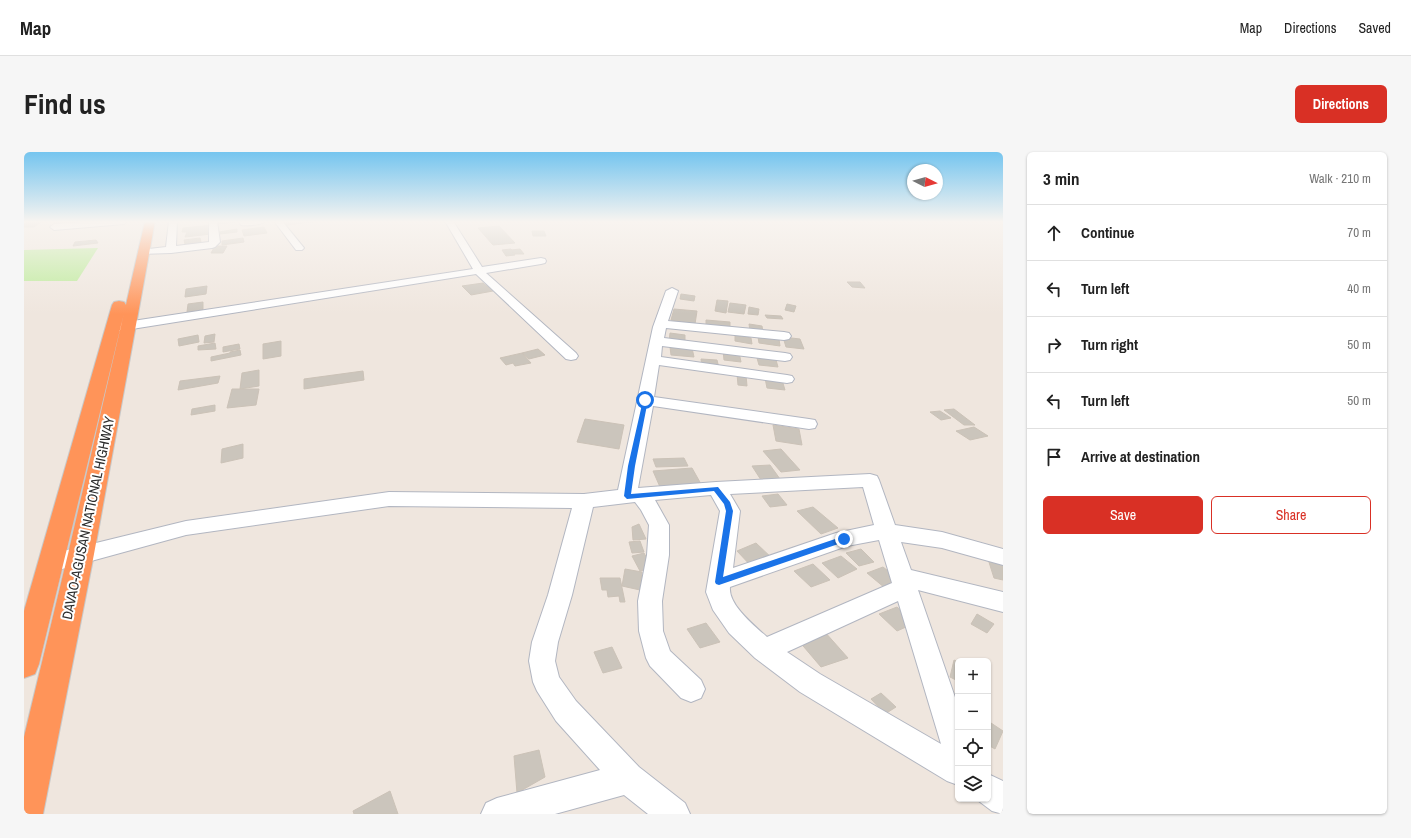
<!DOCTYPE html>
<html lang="en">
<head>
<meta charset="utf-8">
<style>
	body { margin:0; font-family:"Archivo Narrow",sans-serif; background:#f6f6f6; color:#222 }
	.controls { position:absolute; right:12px; bottom:12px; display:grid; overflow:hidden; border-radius:6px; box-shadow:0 1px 3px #0004 }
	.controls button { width:36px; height:36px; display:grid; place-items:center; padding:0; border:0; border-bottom:1px solid #e0e0e0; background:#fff; color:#222; font:20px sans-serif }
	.compass { position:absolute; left:883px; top:12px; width:36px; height:36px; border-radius:50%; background:#fff; box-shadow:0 1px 3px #0004; rotate:96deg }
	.stop { position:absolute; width:12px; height:12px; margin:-9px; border:3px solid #1a73e8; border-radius:50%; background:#fff }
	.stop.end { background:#1a73e8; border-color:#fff; box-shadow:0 1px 4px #0008 }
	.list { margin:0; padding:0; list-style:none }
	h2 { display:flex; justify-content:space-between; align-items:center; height:52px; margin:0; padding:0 16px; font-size:17px }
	h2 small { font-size:13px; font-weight:400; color:#767676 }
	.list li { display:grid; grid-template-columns:26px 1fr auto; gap:12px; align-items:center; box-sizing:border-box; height:56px; padding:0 16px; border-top:1px solid #e0e0e0 }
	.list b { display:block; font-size:15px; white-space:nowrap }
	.list em { font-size:13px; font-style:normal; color:#767676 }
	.actions { display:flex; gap:8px; padding:12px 16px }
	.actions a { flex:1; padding:9px 0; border:1px solid #d93025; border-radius:6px; text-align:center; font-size:14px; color:#d93025 }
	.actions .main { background:#d93025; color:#fff }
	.icon { flex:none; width:22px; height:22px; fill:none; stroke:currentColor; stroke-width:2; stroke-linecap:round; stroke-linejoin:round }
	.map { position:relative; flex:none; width:979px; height:662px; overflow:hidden; border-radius:6px }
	header { display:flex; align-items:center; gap:24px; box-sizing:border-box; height:56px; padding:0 20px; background:#fff; border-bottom:1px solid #e0e0e0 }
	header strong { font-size:19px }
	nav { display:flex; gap:22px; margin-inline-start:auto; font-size:14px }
	.intro { display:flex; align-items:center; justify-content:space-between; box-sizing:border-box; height:96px; padding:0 24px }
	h1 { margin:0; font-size:28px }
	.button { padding:10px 18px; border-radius:6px; background:#d93025; color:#fff; font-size:14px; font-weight:700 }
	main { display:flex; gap:24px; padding:0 24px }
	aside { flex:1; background:#fff; border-radius:6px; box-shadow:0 1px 3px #0004 }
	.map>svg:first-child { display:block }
	.green { fill:#baea96 }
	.building { fill:#cbc5bc; stroke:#cbc2b7 }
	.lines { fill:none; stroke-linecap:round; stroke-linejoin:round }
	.street-casing { stroke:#b2b6c1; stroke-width:2 }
	.highway-casing { stroke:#c8c8c8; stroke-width:2 }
	.street { fill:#fff; fill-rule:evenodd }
	.highway { fill:#ff9459; fill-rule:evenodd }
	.route { fill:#1a73e8 }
	.labels { text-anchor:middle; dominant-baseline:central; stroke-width:4; stroke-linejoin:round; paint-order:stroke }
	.street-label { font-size:14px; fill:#2d2d2d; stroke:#fff }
</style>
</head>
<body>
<header>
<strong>Map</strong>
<nav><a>Map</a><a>Directions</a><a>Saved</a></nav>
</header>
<div class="intro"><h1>Find us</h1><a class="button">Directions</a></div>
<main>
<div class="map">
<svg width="979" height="662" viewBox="0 0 979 662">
	<rect width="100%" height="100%" fill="#efe6de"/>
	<!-- green -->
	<polygon class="green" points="74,96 53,129 0,129 0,98"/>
	<!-- building -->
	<g class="building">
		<polygon points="18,69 10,75 0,75 0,72 4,70"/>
		<polygon points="194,69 212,69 212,70 193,72"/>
		<polygon points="274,69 293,69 263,73 261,71"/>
		<polygon points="188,73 187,82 161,85 163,80 158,80 159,76"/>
		<polygon points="475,74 491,91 469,93 454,76"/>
		<polygon points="240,75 243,81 220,84 218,78"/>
		<polygon points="213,77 213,80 196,82 195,80"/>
		<polygon points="508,79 520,79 522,84 509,84"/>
		<polygon points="176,86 177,90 174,91 174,92 161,92 160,88"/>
		<polygon points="219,86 220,90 198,93 198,89"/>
		<polygon points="72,88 74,91 49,94 51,90"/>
		<polygon points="191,94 203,94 199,101 187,101"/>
		<polygon points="487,97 491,103 482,104 478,98"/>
		<polygon points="496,97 500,102 491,102 487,98"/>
		<polygon points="823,130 836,130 841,136 828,135"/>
		<polygon points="459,131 469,139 447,143 438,134"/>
		<polygon points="183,134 182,142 161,145 162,137"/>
		<polygon points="657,142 671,144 670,149 656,147"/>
		<polygon points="693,148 704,149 702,161 691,159"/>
		<polygon points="179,150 179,158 163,160 164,152"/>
		<polygon points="706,151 722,153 720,162 704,160"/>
		<polygon points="763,152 772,154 770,160 761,158"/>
		<polygon points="725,155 735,157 734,163 724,162"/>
		<polygon points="650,157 673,159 671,172 647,168"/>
		<polygon points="741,163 757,164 759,167 743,166"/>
		<polygon points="682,168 706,170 706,176 682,173"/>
		<polygon points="725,172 738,174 739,180 726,179"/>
		<polygon points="646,181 661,183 661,192 645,190"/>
		<polygon points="191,182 190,190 180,191 181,184"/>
		<polygon points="174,183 175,190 155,194 154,187"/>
		<polygon points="711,183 727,186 728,192 711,189"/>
		<polygon points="734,185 755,187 756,194 735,191"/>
		<polygon points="759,185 776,187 780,197 762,195"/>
		<polygon points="257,189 257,204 239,207 239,192"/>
		<polygon points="191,191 192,197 174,198 174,194"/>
		<polygon points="215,192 216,197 199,200 199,195"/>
		<polygon points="646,195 668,196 670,205 647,203"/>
		<polygon points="514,197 521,203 505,207 498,201"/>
		<polygon points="216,198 217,203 187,209 187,205 206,201 206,200"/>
		<polygon points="699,198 715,200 717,210 700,208"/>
		<polygon points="498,201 507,211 491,214 489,211 482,213 476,206"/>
		<polygon points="733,206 752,208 754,215 735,213"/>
		<polygon points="677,207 693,208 695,216 678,214"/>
		<polygon points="235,218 235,234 216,237 218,221"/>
		<polygon points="339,219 340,228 280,237 280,227"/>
		<polygon points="713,222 722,223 723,234 714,233"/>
		<polygon points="196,224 194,231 154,238 156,229"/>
		<polygon points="741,226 758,228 761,238 743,236"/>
		<polygon points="208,237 235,237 232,253 203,256"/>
		<polygon points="191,253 191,259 167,263 168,257"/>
		<polygon points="930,257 951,273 940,273 920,258"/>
		<polygon points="916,259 927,266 917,268 906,260"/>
		<polygon points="561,267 600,273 595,297 553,290"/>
		<polygon points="749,273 775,277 778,293 752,289"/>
		<polygon points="950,275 964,284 946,288 932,279"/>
		<polygon points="219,292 219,306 197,311 198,297"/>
		<polygon points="757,297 776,318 757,320 739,299"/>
		<polygon points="660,306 664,314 632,315 629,307"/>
		<polygon points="746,313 756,327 737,328 728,314"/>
		<polygon points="668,316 677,332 636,335 629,319"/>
		<polygon points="754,342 763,353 746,355 738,344"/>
		<polygon points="789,355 814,376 797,382 773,359"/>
		<polygon points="615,372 622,387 609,388 608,375"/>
		<polygon points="616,389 620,400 608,401 605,390"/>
		<polygon points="732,391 750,408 729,416 713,399"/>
		<polygon points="837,397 850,410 835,414 822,401"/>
		<polygon points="620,401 628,416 616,419 608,404"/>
		<polygon points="817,404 833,417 814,426 798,411"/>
		<polygon points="964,407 979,411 979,428 970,426"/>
		<polygon points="789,412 806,428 787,435 770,419"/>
		<polygon points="859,415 877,429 861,436 843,421"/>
		<polygon points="601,417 618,420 616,438 598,434"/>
		<polygon points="576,426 596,426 601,450 596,450 595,444 584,445 583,438 578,438"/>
		<polygon points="873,455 891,471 873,479 855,462"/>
		<polygon points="953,462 970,472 963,481 947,472"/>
		<polygon points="682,471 696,490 676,496 663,477"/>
		<polygon points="800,479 824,506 797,515 774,488"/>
		<polygon points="588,495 598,516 579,521 570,500"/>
		<polygon points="930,508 934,510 934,529 926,525"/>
		<polygon points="857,541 872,555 861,562 847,547"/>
		<polygon points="964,569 979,579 971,597 964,593"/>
		<polygon points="515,598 521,625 493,641 490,604"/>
		<polygon points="366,639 374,662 330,662 329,659"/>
	</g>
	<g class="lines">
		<defs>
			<g id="street">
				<polygon points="72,69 104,69 100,72 30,78 26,75 30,72"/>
				<polygon points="145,69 153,69 152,94 185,90 185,69 193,69 196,90 191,95 188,96 147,101 116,102 114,100 116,98 142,95"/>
				<path d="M217 69H242C237 73 224 74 217 73L216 71Z"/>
				<polygon points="250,69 258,69 280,96 278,98 272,98"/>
				<polygon points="421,69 429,69 458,115 517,106 521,107 522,109 521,111 517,112 462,121 552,201 554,204 552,207 547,208 542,207 452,122 89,180 84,179 83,176 84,173 89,172 449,117"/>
				<path d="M648 136 654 139 644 169 760 180 765 181 767 184 765 187 760 188 642 176 640 186 761 201 766 202 768 205 766 208 761 209 638 194 637 205 763 223 768 224 770 227 768 230 763 231 635 213 630 245 785 267 791 268 793 272 791 276 785 277 629 254 614 336 692 330 846 322 853 324 855 328 871 373 918 380 979 397V413L918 396 877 390 887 418 979 440V460L894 438 934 554V633L923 629 776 540 731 506 705 481 689 458 682 440 696 359 687 343 631 348 645 373V403L638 449 639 479 646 499 677 528 681 537 677 546 667 550 657 546 626 514 622 506 615 479 614 449 623 403 625 373 617 358 611 350 569 355 548 443 534 490 531 509 535 525 552 549 615 615 661 651 666 662H624L600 643 531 662H457L462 651 473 646 576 618 532 569 513 539 509 530 505 509 508 490 524 443 548 356 365 354 162 383 27 420 19 417 16 411 19 405 27 402 162 369 365 340 560 342 594 338 629 175 642 139ZM839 335 850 373 812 381 709 416 716 359 706 342ZM855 388 868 431 743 485C731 474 704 453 706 435L823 394ZM874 449 917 592 796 522 763 500Z"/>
				<polygon points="964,622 979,629 979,662 968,659 952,647 964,647"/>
			</g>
			<polygon id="highway" points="121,69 131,69 70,402 19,662 0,662 0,585 44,402 100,161 15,512 11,522 0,526 0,459 88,153 90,150 95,149 100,150 102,153"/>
		</defs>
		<!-- street casing -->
		<use href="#street" class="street-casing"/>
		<!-- highway casing -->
		<use href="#highway" class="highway-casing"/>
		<!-- street -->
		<use href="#street" class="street"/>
		<!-- highway -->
		<use href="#highway" class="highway"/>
	</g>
	<!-- sky -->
	<linearGradient id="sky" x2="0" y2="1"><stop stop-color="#75c5ef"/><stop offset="0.43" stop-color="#f8f4f0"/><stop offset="1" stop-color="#f8f4f0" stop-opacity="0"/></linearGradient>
	<rect width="979" height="162" fill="url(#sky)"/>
	<!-- route -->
	<polygon class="route" points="621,246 624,248 611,314 607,342 694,335 706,350 709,359 699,425 820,384 824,387 823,389 695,433 692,432 691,430 702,359 700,352 690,339 603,347 600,344 604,314 619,248"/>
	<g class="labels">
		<!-- street labels -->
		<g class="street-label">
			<text transform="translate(64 366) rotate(-78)">DAVAO-AGUSAN NATIONAL HIGHWAY</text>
		</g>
	</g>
</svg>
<div class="controls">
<button>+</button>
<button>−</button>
<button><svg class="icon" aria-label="locate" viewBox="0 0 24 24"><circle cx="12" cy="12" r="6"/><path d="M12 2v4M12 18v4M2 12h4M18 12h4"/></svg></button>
<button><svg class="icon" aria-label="layers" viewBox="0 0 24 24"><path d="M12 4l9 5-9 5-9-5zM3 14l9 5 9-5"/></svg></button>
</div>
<svg class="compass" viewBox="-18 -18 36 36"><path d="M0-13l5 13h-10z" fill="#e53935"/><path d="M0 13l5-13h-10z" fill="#767676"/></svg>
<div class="stop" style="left:621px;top:248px"></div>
<div class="stop end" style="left:820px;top:387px"></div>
</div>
<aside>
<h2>3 min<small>Walk · 210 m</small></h2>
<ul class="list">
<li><svg class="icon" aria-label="ahead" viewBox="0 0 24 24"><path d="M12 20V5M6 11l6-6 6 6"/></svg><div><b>Continue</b></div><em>70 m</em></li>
<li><svg class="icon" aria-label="left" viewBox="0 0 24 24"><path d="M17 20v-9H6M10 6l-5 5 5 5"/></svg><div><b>Turn left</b></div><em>40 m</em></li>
<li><svg class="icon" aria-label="right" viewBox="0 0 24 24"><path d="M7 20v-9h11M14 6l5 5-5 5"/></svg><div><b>Turn right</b></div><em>50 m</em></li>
<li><svg class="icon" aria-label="left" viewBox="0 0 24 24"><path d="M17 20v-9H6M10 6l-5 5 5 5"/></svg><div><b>Turn left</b></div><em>50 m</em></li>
<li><svg class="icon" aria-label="arrive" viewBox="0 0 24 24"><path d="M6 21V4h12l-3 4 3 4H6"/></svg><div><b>Arrive at destination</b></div></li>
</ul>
<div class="actions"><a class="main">Save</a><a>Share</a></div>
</aside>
</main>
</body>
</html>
